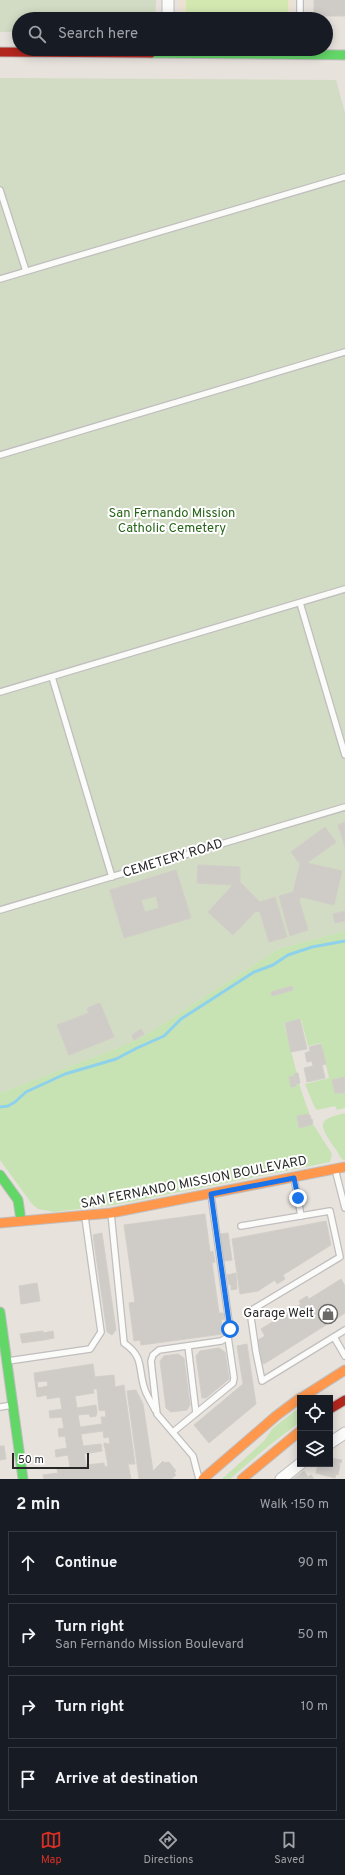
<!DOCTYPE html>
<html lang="en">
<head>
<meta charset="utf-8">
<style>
	body { margin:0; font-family:Overpass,sans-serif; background:#20242c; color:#f1f3f6 }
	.controls { position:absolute; right:12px; bottom:12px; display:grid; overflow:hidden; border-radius:0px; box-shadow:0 2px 10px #0003 }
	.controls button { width:36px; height:36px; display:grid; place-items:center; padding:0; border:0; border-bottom:1px solid #363941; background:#171b24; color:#f1f3f6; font:20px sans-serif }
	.scale { position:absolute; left:12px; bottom:10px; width:77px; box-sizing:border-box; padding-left:4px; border:2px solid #282828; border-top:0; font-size:11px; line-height:14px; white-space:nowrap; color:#282828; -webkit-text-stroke:3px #fff; paint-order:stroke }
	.stop { position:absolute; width:12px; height:12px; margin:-9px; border:3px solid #1a73e8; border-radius:50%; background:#fff }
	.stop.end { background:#1a73e8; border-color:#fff; box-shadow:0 1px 4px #0008 }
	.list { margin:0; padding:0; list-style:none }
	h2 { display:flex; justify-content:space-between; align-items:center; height:52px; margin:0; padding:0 16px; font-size:17px }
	h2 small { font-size:13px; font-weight:400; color:#9ea1a6 }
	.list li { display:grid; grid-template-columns:26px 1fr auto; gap:12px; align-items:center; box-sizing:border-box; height:64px; margin:0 8px 8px; padding:0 8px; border:1px solid #363941; border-radius:0px }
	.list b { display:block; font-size:15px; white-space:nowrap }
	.list p { margin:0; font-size:13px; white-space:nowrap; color:#9ea1a6 }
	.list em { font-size:13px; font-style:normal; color:#9ea1a6 }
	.icon { flex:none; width:22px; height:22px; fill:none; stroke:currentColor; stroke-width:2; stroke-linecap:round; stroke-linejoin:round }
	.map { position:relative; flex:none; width:345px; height:1479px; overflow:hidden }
	.search { position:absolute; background:#171b24; box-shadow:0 2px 10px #0003; left:12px; right:12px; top:12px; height:44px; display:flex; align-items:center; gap:10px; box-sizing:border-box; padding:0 14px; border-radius:22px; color:#9ea1a6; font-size:15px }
	.sheet { height:340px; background:#171b24 }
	nav { display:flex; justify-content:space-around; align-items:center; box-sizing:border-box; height:56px; border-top:1px solid #363941; background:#171b24; font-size:11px; color:#9ea1a6 }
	nav a { display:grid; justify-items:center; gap:2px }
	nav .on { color:#d93025 }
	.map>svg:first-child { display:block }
	.education { fill:#ebe2d0 }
	.green { fill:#c7e3b3 }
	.cemetery { fill:#d2dbc3 }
	.pitch { fill:#d3e8b1 }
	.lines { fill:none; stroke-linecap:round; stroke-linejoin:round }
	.stream { stroke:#8dd1eb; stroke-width:3 }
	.building { fill:#cfccc8; stroke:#d2cec8; fill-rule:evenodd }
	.lane-casing { stroke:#c0bebe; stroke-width:8 }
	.street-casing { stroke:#c0bebe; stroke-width:13 }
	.fast-casing { stroke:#c0bebe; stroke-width:11 }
	.slow-casing { stroke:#c0bebe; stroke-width:11 }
	.jam-casing { stroke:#c0bebe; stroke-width:11 }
	.lane { stroke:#fbfbfa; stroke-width:5.5 }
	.street { stroke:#fbfbfa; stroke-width:11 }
	.fast { stroke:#63d668; stroke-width:9 }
	.slow { stroke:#ff974d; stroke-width:9 }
	.jam { stroke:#b3261e; stroke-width:9 }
	.route { stroke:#1a73e8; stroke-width:5 }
	.labels { text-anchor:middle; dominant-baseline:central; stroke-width:4; stroke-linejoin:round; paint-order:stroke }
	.park-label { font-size:13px; fill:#266517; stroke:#fff }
	.street-label { font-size:13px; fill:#282828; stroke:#fff }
	.poi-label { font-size:13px; fill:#282828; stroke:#fff; text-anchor:end }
</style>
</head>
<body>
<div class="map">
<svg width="345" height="1479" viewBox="0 0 345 1479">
	<rect width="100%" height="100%" fill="#e7e2dc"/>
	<!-- education -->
	<rect class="education" x="179" y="0" width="114" height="19"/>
	<!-- green -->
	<g class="green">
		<polygon points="345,931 345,1108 337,1110 335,1106 317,1110 314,1106 305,1084 329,1078 321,1043 308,1046 301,1019 284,1023 301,1090 313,1124 332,1154 330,1162 114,1205 54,1212 38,1209 32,1204 0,1160 0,1093 120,1047 147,1034 278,949"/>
		<path d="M345 1113V1160H343C339 1157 338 1151 334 1147 319 1124 316 1120 345 1113Z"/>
		<polygon points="300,1407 300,1422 267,1447 230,1479 222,1479 264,1441 273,1428"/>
	</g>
	<!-- cemetery -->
	<g class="cemetery">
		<polygon points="0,0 156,0 155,19 19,19 19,32 0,32"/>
		<polygon points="0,78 336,80 345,113 345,931 278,949 141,1038 120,1047 0,1093"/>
	</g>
	<!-- pitch -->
	<polygon class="pitch" points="186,0 288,0 288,18 186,16"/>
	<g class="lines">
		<!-- stream -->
		<polyline class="stream" points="0,1107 8,1106 15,1102 26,1092 65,1074 116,1059 137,1048 164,1036 181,1019 254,972 273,965 288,955 312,947 345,941"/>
	</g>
	<!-- building -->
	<g class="building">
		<rect x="314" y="0" width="31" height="16"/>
		<polygon points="345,822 345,847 338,825"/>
		<polygon points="325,827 336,842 307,863 342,871 334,905 301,897 299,900 308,930 290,936 279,896 293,892 300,864 291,852"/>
		<polygon points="198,865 240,867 240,882 260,902 275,897 287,937 269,942 260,912 256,911 233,935 208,912 233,885 197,883"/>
		<path d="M176 870 191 918 124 938 110 890ZM156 896 159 908 145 912 141 900Z"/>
		<polygon points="345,911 345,921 335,923 333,914"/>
		<polygon points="292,986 293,990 272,996 271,992"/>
		<polygon points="100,1003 114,1037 69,1055 57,1025 89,1013 87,1008"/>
		<polygon points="300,1019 307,1049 291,1052 285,1023"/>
		<polygon points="141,1029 144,1034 134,1040 132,1035"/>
		<polygon points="321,1044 326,1064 322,1065 325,1078 307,1082 304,1068 313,1066 312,1061 307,1062 305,1053 310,1051 309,1047"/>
		<polygon points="298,1073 300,1083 296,1084 294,1074"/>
		<polygon points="294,1076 296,1086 291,1087 289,1077"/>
		<polygon points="345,1077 345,1093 335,1093 332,1080"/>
		<polygon points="309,1114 309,1116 311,1116 310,1119 312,1119 313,1123 311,1125 299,1128 297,1116"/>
		<polygon points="205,1214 210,1252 213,1251 215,1262 212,1263 219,1313 223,1313 224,1319 221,1320 223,1334 141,1345 140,1340 134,1341 129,1303 135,1302 124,1225"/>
		<polygon points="326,1221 331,1245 283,1275 285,1279 277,1284 275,1280 258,1291 240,1294 232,1239"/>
		<polygon points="102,1233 116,1330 112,1335 107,1332 93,1235"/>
		<polygon points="228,1233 232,1260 224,1261 220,1234"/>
		<polygon points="236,1273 237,1289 231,1290 231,1284 229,1285 227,1275"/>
		<polygon points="341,1279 345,1286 345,1313 264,1364 262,1363 258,1340 265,1336 261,1329 301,1304 299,1301 307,1296 309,1299"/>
		<polygon points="37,1283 40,1301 21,1304 19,1286"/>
		<polygon points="43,1331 44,1340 22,1343 20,1334"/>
		<polygon points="53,1331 54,1338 44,1340 43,1333"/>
		<polygon points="247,1344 256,1404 209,1443 194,1425 243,1384 237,1346"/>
		<polygon points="219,1348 225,1352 229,1379 206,1398 202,1398 196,1356 200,1351"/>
		<polygon points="178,1354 184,1358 190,1405 187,1410 171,1412 166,1408 160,1361 164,1356"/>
		<path d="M93 1364 95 1377 114 1375 115 1387 124 1385 135 1464H128L131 1479H44L43 1475 58 1473 57 1469 70 1467 68 1455 56 1457 55 1450 67 1448 65 1436 59 1437 58 1429 64 1428 62 1417 50 1418 49 1411 62 1409 60 1397 47 1399V1395L37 1397 34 1373ZM47 1381 48 1386 38 1388 37 1382ZM93 1389H97L99 1410 101 1411 105 1410 106 1417H101L102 1424 80 1427 78 1415 89 1414 90 1417 96 1416 97 1412 96 1405 77 1408 75 1396 94 1393ZM103 1431 104 1438 109 1437 110 1444 104 1443V1446L105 1448 108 1466 105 1467 104 1463 86 1465 84 1454 102 1451 101 1444 83 1446 81 1434Z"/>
		<polygon points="136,1390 143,1404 153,1471 163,1461 164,1463 169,1462 176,1471 174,1473 176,1475 171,1479 139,1479 127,1391"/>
		<polygon points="0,1446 4,1446 6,1459 0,1460"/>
		<polygon points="330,1458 342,1460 341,1463 339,1463 339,1465 340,1465 338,1475 336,1474 335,1478 316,1473 318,1464 330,1464"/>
		<polygon points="304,1471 308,1477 311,1475 314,1479 293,1479"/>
	</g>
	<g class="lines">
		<defs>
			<g id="lane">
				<polyline points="300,19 300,0"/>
				<polyline points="0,190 26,271"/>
				<polyline points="0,279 345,177"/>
				<polyline points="0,455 345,352"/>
				<polyline points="300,603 345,755"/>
				<polyline points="52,677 112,877"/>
				<polyline points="0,692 345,589"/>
				<polyline points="0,910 345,807"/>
				<polyline points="335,1169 345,1208"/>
				<polyline points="294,1178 301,1216"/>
				<path d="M111 1213 124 1343C144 1357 138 1367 144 1387 146 1395 152 1403 155 1410"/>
				<polyline points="241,1226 330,1211 340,1257 250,1311 256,1352 262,1381 345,1330"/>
				<polyline points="334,1337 345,1356"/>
				<polyline points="188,1346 196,1413"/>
				<polyline points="8,1361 90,1349 101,1332 85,1217"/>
				<polyline points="0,1407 13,1405"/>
				<polyline points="173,1432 233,1383 234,1378 228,1337"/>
				<polyline points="199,1479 193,1456 157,1414 151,1361 153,1355 159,1350 221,1341 228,1337 230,1329 211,1195"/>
			</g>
			<g id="street">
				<polyline points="168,19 168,0"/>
				<polyline points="330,1443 345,1433"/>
				<polyline points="281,1479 300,1464"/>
			</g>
			<g id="fast">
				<polyline points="151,53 345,55"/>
				<polyline points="0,1175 18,1200 21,1220"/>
				<polyline points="0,1312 23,1479"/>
			</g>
			<g id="slow">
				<polyline points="0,1223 111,1213 345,1167"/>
				<polyline points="301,1398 345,1370"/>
				<polyline points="203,1479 276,1416 300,1398"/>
				<polyline points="242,1479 300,1431"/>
			</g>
			<g id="jam">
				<polyline points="0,52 151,53"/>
				<polyline points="330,1409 345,1400"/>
			</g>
		</defs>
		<!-- lane casing -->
		<use href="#lane" class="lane-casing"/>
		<!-- street casing -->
		<use href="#street" class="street-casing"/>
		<!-- fast casing -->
		<use href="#fast" class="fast-casing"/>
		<!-- slow casing -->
		<use href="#slow" class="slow-casing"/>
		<!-- jam casing -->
		<use href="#jam" class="jam-casing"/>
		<!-- lane -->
		<use href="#lane" class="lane"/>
		<!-- street -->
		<use href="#street" class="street"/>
		<!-- fast -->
		<use href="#fast" class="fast"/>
		<!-- slow -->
		<use href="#slow" class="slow"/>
		<!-- jam -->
		<use href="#jam" class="jam"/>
	</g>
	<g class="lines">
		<!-- route -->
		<polyline class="route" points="230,1329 211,1194 294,1178 298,1198"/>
	</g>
	<!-- icons -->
	<defs>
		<symbol id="shop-ring" viewBox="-11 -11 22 22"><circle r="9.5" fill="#fff" stroke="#6b6967" stroke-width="1.5"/><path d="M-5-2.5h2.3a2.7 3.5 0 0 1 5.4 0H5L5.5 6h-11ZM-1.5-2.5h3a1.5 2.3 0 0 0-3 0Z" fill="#6b6967"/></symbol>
	</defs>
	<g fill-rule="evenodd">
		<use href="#shop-ring" x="317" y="1303" width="22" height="22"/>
	</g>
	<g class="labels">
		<!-- park labels -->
		<g class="park-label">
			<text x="172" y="514">San Fernando Mission<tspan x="172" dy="15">Catholic Cemetery</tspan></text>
		</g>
		<!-- street labels -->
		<g class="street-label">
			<text transform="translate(173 859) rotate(-17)">CEMETERY ROAD</text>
			<text transform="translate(194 1183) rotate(-11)">SAN FERNANDO MISSION BOULEVARD</text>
		</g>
		<!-- poi labels -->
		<g class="poi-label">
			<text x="314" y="1314">Garage Welt</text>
		</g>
	</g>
</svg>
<div class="controls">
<button><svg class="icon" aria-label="locate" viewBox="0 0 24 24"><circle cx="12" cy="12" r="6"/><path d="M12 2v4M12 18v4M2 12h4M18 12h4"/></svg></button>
<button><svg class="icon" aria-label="layers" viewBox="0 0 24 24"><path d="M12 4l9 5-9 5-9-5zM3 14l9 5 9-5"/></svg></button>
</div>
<div class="scale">50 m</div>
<div class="stop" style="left:230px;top:1329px"></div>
<div class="stop end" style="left:298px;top:1198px"></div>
<div class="search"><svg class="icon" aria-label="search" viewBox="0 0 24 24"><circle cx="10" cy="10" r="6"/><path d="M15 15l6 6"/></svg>Search here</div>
</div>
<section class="sheet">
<h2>2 min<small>Walk · 150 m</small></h2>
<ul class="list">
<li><svg class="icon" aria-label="ahead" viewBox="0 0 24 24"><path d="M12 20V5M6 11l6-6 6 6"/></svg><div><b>Continue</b></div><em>90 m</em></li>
<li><svg class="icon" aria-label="right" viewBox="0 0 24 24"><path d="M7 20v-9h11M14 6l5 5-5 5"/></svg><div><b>Turn right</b><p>San Fernando Mission Boulevard</p></div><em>50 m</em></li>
<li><svg class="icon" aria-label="right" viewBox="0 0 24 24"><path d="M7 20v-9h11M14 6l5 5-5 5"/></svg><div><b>Turn right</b></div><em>10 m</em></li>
<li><svg class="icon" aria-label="arrive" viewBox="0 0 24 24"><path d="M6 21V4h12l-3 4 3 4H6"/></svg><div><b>Arrive at destination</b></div></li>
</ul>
</section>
<nav>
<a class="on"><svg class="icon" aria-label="map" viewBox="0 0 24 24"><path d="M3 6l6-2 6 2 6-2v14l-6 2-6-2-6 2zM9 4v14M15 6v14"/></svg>Map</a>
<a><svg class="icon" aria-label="directions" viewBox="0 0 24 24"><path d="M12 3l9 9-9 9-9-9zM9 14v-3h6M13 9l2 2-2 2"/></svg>Directions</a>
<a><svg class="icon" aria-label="saved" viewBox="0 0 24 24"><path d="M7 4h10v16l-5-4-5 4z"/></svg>Saved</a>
</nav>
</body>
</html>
